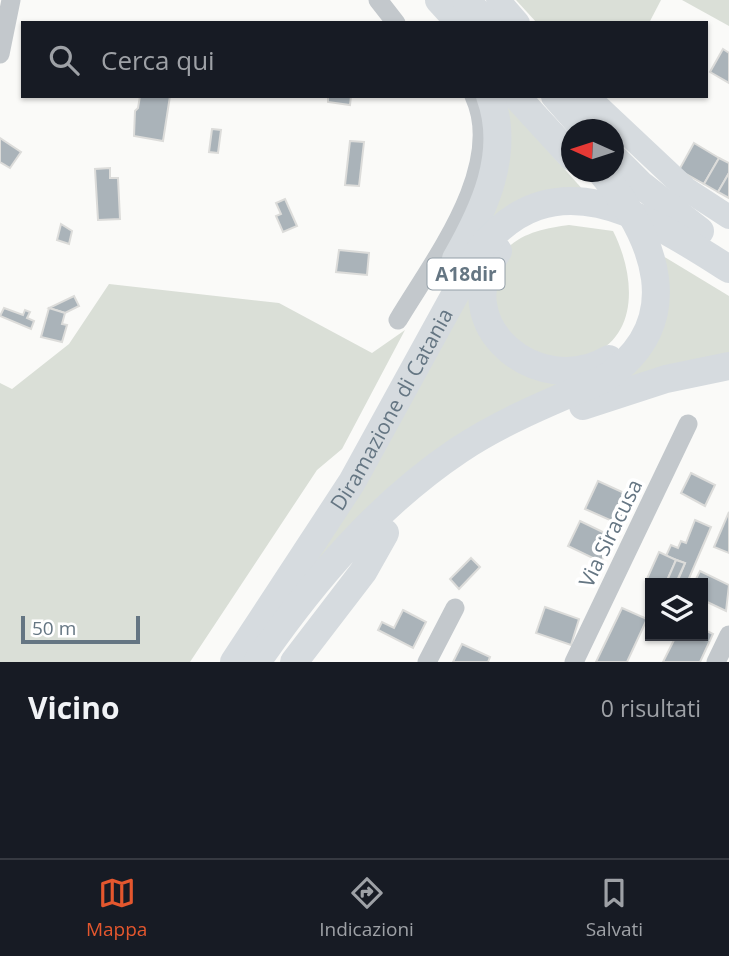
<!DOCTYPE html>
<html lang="it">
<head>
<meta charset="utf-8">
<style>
	body { margin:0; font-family:"Open Sans",sans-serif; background:#20242c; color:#f1f3f6 }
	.controls { position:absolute; right:21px; bottom:21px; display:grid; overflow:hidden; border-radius:0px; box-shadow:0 2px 5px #0004 }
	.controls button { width:63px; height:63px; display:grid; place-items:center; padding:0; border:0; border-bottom:2px solid #363941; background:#171b24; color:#f1f3f6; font:35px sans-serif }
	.compass { position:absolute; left:561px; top:119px; width:63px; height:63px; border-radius:50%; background:#171b24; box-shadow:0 2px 5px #0004; rotate:273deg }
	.scale { position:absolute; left:21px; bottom:18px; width:119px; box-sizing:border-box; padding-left:7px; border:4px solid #657683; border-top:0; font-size:19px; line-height:24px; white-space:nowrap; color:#657683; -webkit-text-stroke:5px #fff; paint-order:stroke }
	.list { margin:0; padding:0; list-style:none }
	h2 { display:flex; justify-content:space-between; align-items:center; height:91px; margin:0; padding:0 28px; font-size:30px }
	h2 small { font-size:23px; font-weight:400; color:#9ea1a6 }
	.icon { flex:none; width:38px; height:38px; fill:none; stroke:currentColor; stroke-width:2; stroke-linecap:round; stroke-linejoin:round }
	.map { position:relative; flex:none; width:729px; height:662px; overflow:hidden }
	.search { position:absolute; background:#171b24; box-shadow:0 2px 5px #0004; left:21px; right:21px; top:21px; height:77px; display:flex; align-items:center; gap:18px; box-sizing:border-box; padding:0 24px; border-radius:0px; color:#9ea1a6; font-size:26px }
	.sheet { height:196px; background:#171b24 }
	nav { display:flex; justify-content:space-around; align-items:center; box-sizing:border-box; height:98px; border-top:2px solid #363941; background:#171b24; font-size:19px; color:#9ea1a6 }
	nav a { display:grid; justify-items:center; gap:4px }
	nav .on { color:#e4572e }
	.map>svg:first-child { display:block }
	.green { fill:#dadfd7 }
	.building { fill:#aab3b9; stroke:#dcdcda; stroke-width:2 }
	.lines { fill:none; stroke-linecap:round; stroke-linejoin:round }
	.minor { stroke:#c3c8cc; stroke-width:19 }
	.major { stroke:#d6dbdf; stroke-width:24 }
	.highway { stroke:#d6dbdf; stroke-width:28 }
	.labels { text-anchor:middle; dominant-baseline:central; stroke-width:7; stroke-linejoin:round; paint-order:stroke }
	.shield { fill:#fff; stroke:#939fa8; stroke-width:2 }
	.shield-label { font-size:19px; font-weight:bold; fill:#657683 }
	.street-label { font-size:21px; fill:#657683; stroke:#fff }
</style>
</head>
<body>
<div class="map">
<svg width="729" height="662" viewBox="0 0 729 662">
	<rect width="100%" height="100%" fill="#fafaf8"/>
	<!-- green -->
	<g class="green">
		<polygon points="516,0 661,0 649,23 537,23"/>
		<polygon points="682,0 729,0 729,26"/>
		<polygon points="500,97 585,192 474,238"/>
		<path d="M569 225 613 231C633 270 642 332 592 355 577 362 550 358 533 358L494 317C495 301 493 277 499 262 509 235 544 228 569 225Z"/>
		<polygon points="658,253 729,296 729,357 607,384 630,369"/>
		<polygon points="479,266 477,311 570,378 507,412 318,568 302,568"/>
		<polygon points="109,284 279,303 372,353 405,330 342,449 317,470 190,662 0,662 0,383 12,389 69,344"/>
	</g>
	<!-- building -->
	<g class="building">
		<polygon points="723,49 729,53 729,83 710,72"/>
		<polygon points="140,96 170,96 163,141 134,136 135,111 138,108"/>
		<polygon points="328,96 351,96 350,105 328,102"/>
		<polygon points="212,129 221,130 218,153 209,152"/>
		<polygon points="0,138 21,152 10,168 0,162"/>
		<polygon points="350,141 364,142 359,186 345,185"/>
		<polygon points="694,143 719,158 704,184 679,170"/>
		<polygon points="719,158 729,163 729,173 718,192 704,184"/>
		<polygon points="110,168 110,178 118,178 120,219 98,220 95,169"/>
		<polygon points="729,173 729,198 718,192"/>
		<polygon points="285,199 297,226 283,232 276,216 281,214 276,203"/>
		<polygon points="61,224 72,231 69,244 57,240"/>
		<polygon points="339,250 369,253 367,275 336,272"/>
		<polygon points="74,296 79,306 65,313 49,308"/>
		<polygon points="4,308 23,315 25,310 30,312 27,318 34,321 31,329 0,316"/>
		<polygon points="49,308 65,313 62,324 67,325 62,342 41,337"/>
		<polygon points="691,473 715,485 705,506 681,493"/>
		<polygon points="598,481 633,497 621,525 585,509"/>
		<polygon points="729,512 729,553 714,547"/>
		<polygon points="695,520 711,527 687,583 678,580 685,563 666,556 671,545 678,548 681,541 686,543"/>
		<polygon points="580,521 613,537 601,562 568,546"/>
		<polygon points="659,552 676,560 666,583 646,581"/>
		<polygon points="471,558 480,567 459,589 450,579"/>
		<polygon points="676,560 685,563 676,583 666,583"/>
		<polygon points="700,571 729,585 726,611 703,600 703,583 694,583"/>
		<polygon points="545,607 579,619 571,645 536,633"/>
		<polygon points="622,608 647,619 627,662 596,662"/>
		<polygon points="403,610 426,622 413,648 378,630 382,622 394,628"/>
		<polygon points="703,629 713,634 700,662 663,662 676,636 703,636"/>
		<polygon points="462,644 490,657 488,662 453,662"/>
	</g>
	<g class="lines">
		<!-- minor -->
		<g class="minor">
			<polyline points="378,0 396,23"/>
			<polyline points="0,54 11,0"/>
			<path d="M398 320C433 261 507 167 474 96"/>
			<polyline points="427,662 455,608"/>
			<polyline points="574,662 688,424"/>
			<polyline points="716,662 729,635"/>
		</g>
		<!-- major -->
		<g class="major">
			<polyline points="498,0 518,23"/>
			<polyline points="587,96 686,189 729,217"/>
		</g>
		<!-- highway -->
		<g class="highway">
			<polyline points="439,0 460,23"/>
			<polyline points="466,0 487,23"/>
			<polyline points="516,96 572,157"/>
			<polyline points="555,96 585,130"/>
			<polyline points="614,158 640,184 700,231"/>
			<path d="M498 251C445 324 538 401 609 359"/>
			<path d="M456 259C484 210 511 153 490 96"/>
			<polyline points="583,406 666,379 729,366"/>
			<path id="s1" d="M234 662 352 482 479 251C554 154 650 219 729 269"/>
			<path d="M257 662C313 581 377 505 459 450 504 420 555 400 604 379 690 322 655 237 601 172"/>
			<polyline points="294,662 363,572 385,533"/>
		</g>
	</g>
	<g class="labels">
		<!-- shield labels -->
		<rect class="shield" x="427.5" y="258.5" width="77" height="31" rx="5"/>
		<g class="shield-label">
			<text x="466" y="274">A18dir</text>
		</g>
		<!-- street labels -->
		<g class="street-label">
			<text stroke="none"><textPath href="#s1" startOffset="298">Diramazione di Catania</textPath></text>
			<text transform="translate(610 533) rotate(-64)">Via Siracusa</text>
		</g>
	</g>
</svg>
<div class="controls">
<button><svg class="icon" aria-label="layers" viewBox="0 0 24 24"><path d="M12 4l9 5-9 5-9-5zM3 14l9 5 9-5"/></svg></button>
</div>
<svg class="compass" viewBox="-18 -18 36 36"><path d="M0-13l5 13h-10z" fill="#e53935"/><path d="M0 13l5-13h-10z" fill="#9ea1a6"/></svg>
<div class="scale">50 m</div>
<div class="search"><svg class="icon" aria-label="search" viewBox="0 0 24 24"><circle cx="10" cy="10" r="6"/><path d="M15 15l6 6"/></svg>Cerca qui</div>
</div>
<section class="sheet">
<h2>Vicino<small>0 risultati</small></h2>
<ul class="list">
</ul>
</section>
<nav>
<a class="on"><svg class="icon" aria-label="map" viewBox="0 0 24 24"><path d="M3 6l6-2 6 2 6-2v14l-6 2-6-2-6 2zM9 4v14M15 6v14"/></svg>Mappa</a>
<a><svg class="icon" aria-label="directions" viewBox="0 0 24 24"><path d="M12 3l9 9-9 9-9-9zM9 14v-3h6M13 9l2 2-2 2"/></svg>Indicazioni</a>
<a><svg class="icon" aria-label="saved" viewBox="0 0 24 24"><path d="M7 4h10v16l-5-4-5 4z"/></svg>Salvati</a>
</nav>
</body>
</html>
